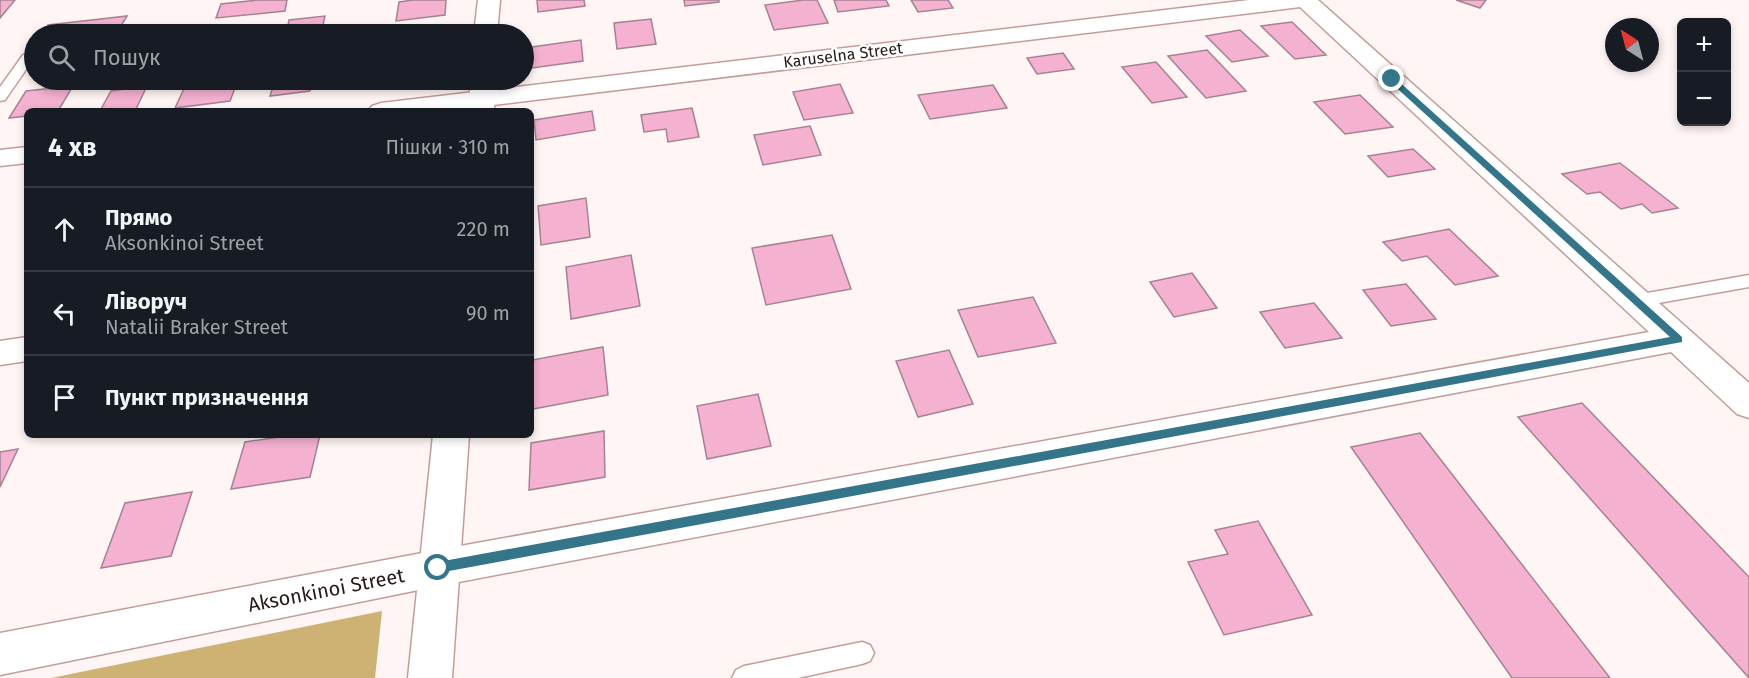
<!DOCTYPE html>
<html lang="uk">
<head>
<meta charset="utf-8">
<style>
	body { margin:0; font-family:"Fira Sans",sans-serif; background:#20242c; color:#f1f3f6 }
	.controls { position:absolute; right:18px; top:18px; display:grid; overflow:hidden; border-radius:9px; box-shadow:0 3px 9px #0003 }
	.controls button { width:54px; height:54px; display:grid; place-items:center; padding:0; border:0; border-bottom:2px solid #363941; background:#171b24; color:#f1f3f6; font:30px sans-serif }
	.compass { position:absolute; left:1605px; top:18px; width:54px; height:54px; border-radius:50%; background:#171b24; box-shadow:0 3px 9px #0003; rotate:324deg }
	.stop { position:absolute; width:18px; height:18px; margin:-14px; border:4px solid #357589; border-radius:50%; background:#fff }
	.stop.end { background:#357589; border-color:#fff; box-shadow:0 2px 6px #0008 }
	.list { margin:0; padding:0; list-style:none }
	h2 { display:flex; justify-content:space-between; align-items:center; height:78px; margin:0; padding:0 24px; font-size:26px }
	h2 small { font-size:20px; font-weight:400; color:#9ea1a6 }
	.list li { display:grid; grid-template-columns:39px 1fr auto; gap:18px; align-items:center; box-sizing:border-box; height:84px; padding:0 24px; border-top:2px solid #363941 }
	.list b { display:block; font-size:22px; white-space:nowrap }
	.list p { margin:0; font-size:20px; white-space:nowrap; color:#9ea1a6 }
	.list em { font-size:20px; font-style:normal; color:#9ea1a6 }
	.icon { flex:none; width:33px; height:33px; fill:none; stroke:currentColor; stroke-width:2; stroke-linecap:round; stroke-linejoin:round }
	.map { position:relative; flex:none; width:1749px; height:678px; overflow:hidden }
	.search { position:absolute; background:#171b24; box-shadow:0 3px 9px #0003; left:24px; top:24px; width:510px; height:66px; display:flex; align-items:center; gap:15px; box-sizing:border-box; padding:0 21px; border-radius:33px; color:#9ea1a6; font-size:22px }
	.panel { position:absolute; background:#171b24; box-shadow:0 3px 9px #0003; left:24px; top:108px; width:510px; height:330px; border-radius:9px }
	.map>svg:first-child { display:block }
	.forest { fill:#cdb274 }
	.building { fill:#f4b1d0; stroke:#a68292; stroke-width:1.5 }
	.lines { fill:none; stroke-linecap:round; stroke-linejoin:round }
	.service-casing { stroke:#c49c99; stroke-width:3 }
	.minor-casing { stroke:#c49c99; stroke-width:3 }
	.tertiary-casing { stroke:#c49c99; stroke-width:3 }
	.service { fill:#fff; fill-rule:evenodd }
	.minor { fill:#fff; fill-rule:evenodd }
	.tertiary { fill:#fff; fill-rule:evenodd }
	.route { fill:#357589 }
	.labels { text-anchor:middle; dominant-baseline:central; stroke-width:5; stroke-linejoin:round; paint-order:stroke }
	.far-street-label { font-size:16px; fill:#271817; stroke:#fff }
	.street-label { font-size:20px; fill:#271817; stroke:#fff }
</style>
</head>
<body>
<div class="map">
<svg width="1749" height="678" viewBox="0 0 1749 678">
	<rect width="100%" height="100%" fill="#fef5f4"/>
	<!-- forest -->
	<polygon class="forest" points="382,611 375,678 51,678"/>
	<!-- building -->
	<g class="building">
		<polygon points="0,0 15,0 0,18"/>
		<polygon points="258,0 287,0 285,11 216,18 221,4"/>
		<polygon points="413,0 446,0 445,15 396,21 399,2"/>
		<polygon points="537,0 584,0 585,6 538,12"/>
		<polygon points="684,0 719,0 719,2 685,6"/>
		<polygon points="803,0 817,0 828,23 774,30 765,5"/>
		<polygon points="834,0 886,0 889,6 838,12"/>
		<polygon points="911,0 948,0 953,8 918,12"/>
		<polygon points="1456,0 1486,0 1480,8"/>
		<polygon points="127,16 116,34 42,34 48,25"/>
		<polygon points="325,16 321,34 286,34 289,20"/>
		<polygon points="651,19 656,44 617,49 614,23"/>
		<polygon points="1292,22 1326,55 1295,59 1261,26"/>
		<polygon points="1240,30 1268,56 1232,62 1206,36"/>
		<polygon points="581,40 583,61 532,68 532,47"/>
		<polygon points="1207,50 1246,91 1206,98 1168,56"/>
		<polygon points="1063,53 1074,69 1037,74 1027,58"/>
		<polygon points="1156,62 1187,97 1152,103 1122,67"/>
		<polygon points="188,80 238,80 230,101 175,108"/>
		<polygon points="275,80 314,80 310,91 270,96"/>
		<polygon points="840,84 853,113 804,120 793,92"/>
		<polygon points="993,85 1007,108 930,119 918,95"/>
		<polygon points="73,86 58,111 27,111 27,116 9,118 26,91"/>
		<polygon points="147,86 135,111 100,111 111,91"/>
		<polygon points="1360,95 1393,127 1345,134 1314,102"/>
		<polygon points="692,108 699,137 668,142 666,129 644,132 641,115"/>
		<polygon points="592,111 595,130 536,140 534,120"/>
		<polygon points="810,126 821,155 763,165 754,135"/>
		<polygon points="1413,149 1435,169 1388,177 1368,156"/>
		<polygon points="1620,163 1678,208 1652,213 1642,204 1621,209 1600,192 1587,194 1562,174"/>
		<polygon points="586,198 590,237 541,245 538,206"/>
		<polygon points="1449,229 1498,276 1455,285 1427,256 1402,261 1383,242"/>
		<polygon points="832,235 851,289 766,305 752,248"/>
		<polygon points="631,255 640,306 571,319 566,267"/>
		<polygon points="1192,273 1217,308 1174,317 1150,282"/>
		<polygon points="1406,284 1436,319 1391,326 1363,290"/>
		<polygon points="1033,297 1056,343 978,357 958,310"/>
		<polygon points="1314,303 1342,338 1285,348 1260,312"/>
		<polygon points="603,347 608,395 533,409 532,360"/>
		<polygon points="949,350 973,404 918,417 896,361"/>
		<polygon points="758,394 771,446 707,459 697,406"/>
		<polygon points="1582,403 1749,577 1749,678 1518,417"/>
		<polygon points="604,431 605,477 529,490 531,443"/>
		<polygon points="1420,433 1610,678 1512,678 1351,447"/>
		<polygon points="292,435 320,435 310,477 231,489 245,442"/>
		<polygon points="18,449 0,487 0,452"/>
		<polygon points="192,492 171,556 101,568 125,503"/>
		<polygon points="1258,521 1312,615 1224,635 1188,562 1228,554 1215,530"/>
	</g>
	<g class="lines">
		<defs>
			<g id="service">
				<polygon points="28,54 34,58 5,100 0,101 0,87 23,55"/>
				<polygon points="1749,275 1749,287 1636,307 1630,305 1627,301 1630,297 1636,295"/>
				<polygon points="862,642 870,645 874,653 870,661 862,664 798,678 732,678 736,670 744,666"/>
			</g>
			<g id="minor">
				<polygon points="1249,0 1318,0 1749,383 1749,418 1737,414 1671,352 438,586 0,675 0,633 438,550 1649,332 1300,7 444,111 368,111 372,106 381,103"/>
				<polygon points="27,147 27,163 0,166 0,150"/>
				<polygon points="27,337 27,361 0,365 0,341"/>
			</g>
			<g id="tertiary">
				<polygon points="478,0 500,0 497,34 474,34"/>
				<polygon points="471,80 495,80 494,111 468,111"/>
				<polygon points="433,435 469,435 452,678 408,678"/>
			</g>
		</defs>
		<!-- service casing -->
		<use href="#service" class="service-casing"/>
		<!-- minor casing -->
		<use href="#minor" class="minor-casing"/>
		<!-- tertiary casing -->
		<use href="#tertiary" class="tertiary-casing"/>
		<!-- service -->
		<use href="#service" class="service"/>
		<!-- minor -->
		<use href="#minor" class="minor"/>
		<!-- tertiary -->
		<use href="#tertiary" class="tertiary"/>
	</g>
	<!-- route -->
	<polygon class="route" points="1389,78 1395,78 1682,337 1682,342 438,573 434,571 434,564 438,562 1670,337 1389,81"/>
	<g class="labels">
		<!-- far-street labels -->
		<g class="far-street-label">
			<text transform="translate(843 55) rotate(-7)">Karuselna Street</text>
		</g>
		<!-- street labels -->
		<g class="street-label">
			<text transform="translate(326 590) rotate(-11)">Aksonkinoi Street</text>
		</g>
	</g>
</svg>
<div class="controls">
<button>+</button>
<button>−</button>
</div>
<svg class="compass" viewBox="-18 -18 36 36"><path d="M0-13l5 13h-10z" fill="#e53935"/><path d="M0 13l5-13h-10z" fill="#9ea1a6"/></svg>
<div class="stop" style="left:438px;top:568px"></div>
<div class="stop end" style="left:1392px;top:79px"></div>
<div class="search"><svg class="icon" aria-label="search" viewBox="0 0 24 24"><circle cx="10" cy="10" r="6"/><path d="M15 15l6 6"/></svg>Пошук</div>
<section class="panel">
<h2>4 хв<small>Пішки · 310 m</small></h2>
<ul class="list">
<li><svg class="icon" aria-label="ahead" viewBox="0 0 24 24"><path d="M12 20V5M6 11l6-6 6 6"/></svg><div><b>Прямо</b><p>Aksonkinoi Street</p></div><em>220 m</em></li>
<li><svg class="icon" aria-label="left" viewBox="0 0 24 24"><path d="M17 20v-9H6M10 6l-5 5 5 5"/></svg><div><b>Ліворуч</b><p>Natalii Braker Street</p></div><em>90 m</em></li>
<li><svg class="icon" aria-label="arrive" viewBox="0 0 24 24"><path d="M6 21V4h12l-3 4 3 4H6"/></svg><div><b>Пункт призначення</b></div></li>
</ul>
</section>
</div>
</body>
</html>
